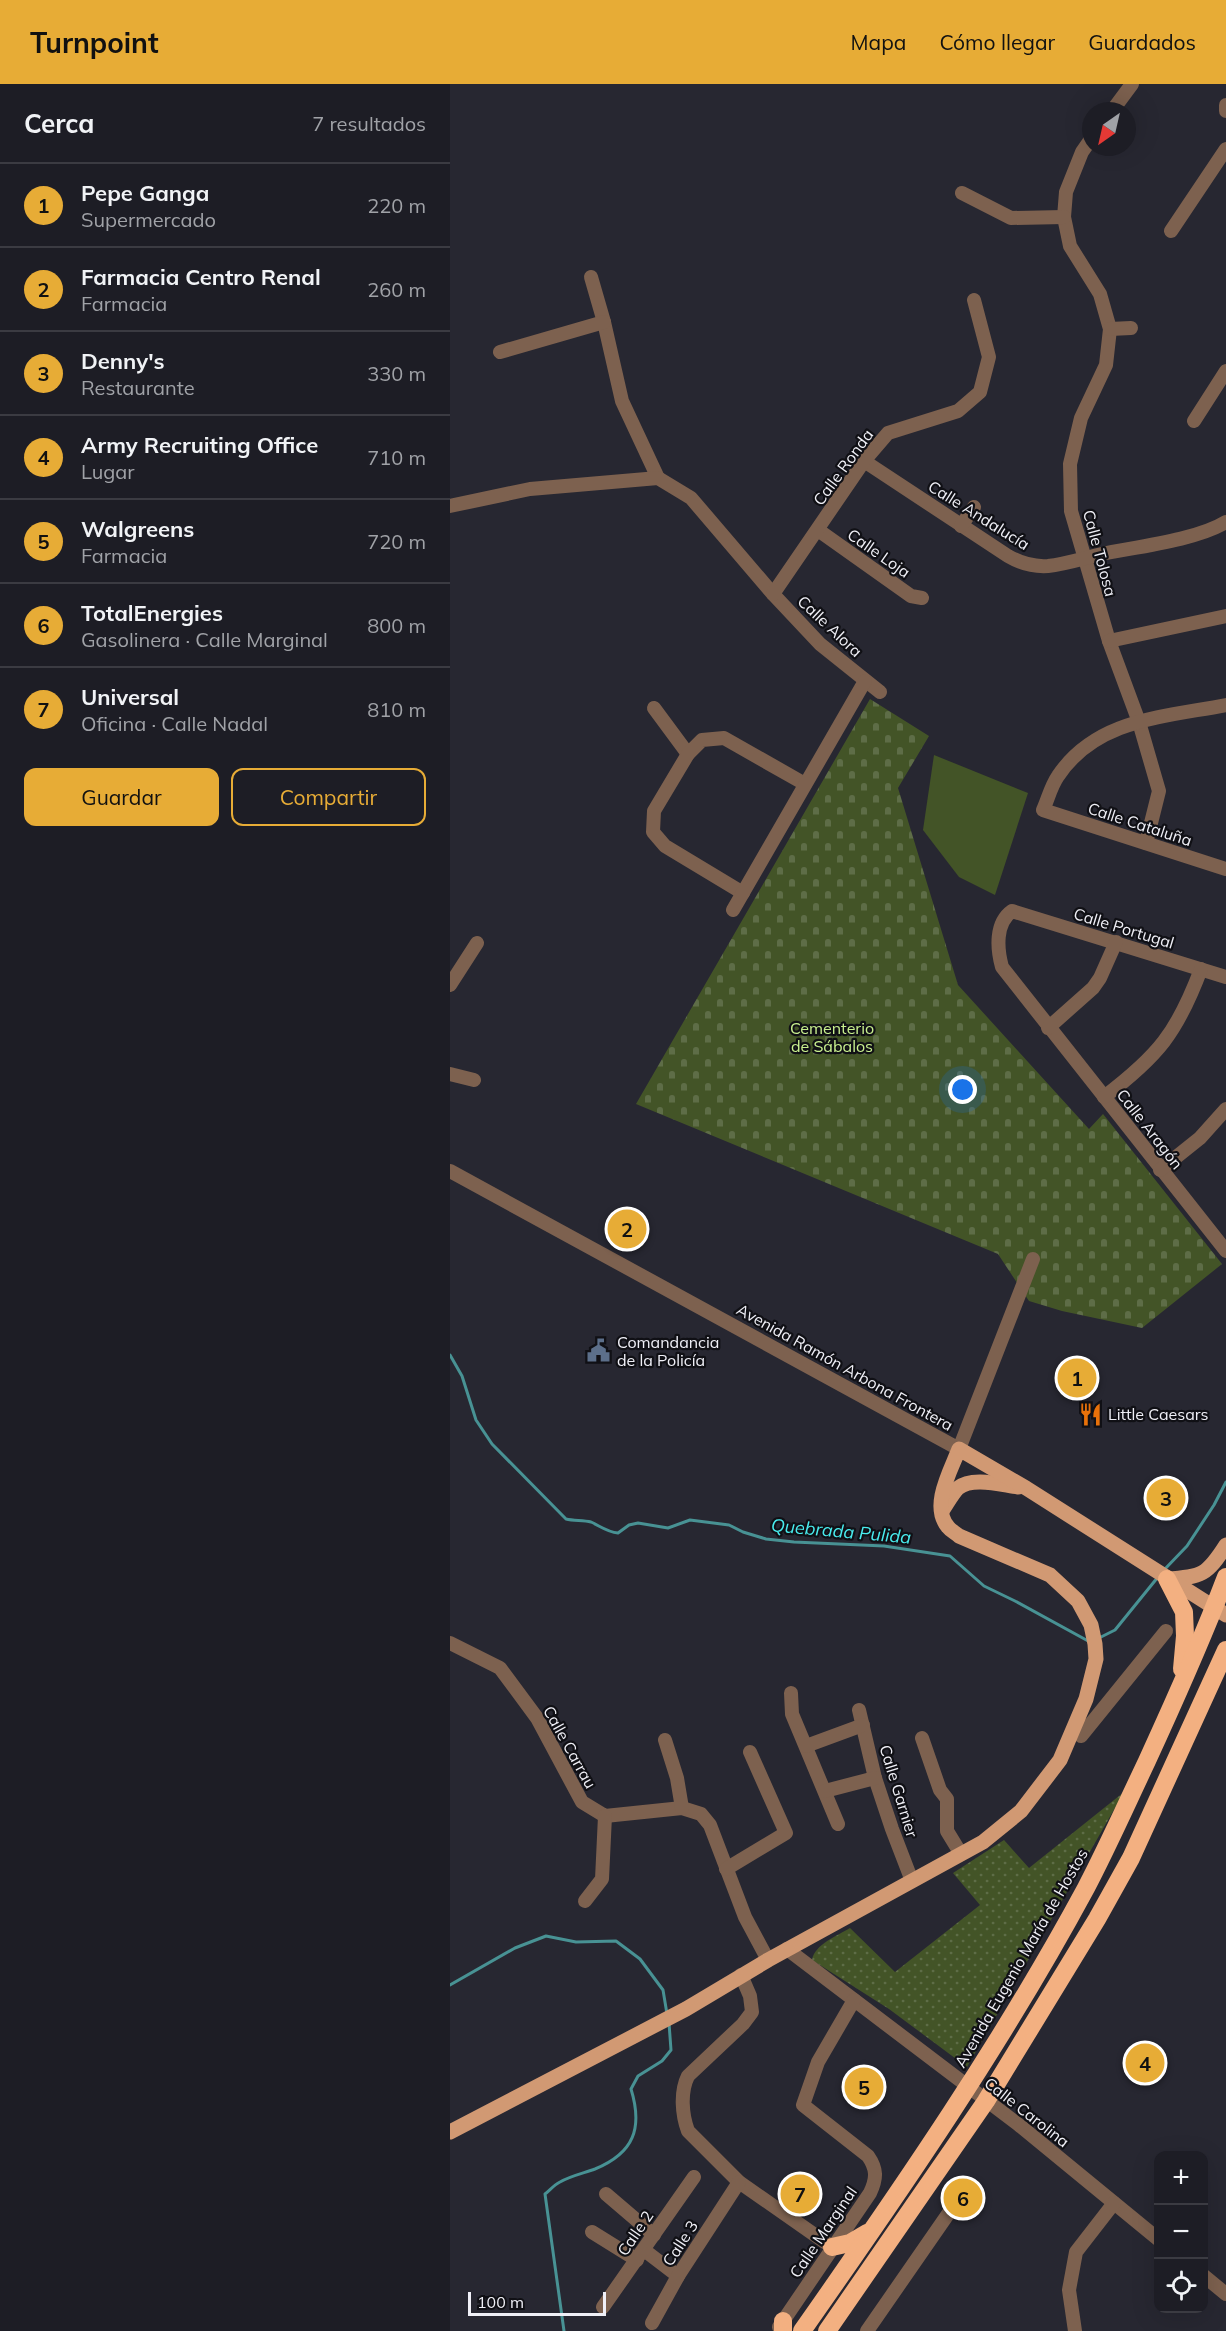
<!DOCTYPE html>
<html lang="es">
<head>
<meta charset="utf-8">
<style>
	body { margin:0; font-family:Mulish,sans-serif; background:#2a2a32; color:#f1f3f6 }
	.controls { position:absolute; right:18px; bottom:18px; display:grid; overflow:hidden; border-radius:12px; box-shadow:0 6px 24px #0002 }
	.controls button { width:54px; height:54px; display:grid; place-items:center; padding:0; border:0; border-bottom:2px solid #3b3b42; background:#1d1d25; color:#f1f3f6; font:30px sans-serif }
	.compass { position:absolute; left:632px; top:18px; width:54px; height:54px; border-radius:50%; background:#1d1d25; box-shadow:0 6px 24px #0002; rotate:214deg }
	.scale { position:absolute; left:18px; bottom:15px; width:138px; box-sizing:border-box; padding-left:6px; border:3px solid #f0f0f7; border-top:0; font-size:16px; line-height:21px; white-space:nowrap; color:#f0f0f7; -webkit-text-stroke:4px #101015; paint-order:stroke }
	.you { position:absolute; left:513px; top:1006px; width:21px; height:21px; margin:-15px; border:4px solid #fff; border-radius:50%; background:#1a73e8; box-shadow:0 0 0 9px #1a73e833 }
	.badge { display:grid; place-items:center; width:39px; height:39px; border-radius:50%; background:#e7ac36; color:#111; font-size:20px; font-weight:700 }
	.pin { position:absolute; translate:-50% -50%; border:3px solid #fff; box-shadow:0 2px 6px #0006 }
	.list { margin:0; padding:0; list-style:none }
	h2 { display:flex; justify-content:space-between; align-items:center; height:78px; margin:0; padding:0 24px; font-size:26px }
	h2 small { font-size:20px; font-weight:400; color:#a0a2a7 }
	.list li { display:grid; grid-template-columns:39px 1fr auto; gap:18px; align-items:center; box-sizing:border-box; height:84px; padding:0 24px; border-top:2px solid #3b3b42 }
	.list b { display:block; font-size:22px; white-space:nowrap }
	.list p { margin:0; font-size:20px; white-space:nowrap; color:#a0a2a7 }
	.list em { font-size:20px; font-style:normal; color:#a0a2a7 }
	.actions { display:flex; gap:12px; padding:18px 24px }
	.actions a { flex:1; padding:14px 0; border:2px solid #e7ac36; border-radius:12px; text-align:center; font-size:21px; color:#e7ac36 }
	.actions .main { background:#e7ac36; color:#111 }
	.icon { flex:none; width:33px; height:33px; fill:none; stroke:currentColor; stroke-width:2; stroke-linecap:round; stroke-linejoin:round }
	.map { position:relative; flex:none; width:776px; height:2247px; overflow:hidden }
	header { display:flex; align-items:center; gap:36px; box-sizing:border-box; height:84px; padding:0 30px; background:#e7ac36; color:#111 }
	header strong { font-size:28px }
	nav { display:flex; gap:33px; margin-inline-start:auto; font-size:21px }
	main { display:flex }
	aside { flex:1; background:#1d1d25 }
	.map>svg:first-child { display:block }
	.grass { fill:url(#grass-dots) }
	.cemetery { fill:url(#cemetery-stones) }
	.park { fill:#435427 }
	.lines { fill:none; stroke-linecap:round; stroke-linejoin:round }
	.stream { stroke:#489294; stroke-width:3 }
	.minor { stroke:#7d614f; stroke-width:14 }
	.major { stroke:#d19973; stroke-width:15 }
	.highway { stroke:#f3b081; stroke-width:18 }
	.labels { text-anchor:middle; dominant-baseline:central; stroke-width:4.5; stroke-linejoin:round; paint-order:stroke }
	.street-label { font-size:16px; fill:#f0f0f7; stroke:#101015 }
	.park-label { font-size:16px; fill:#c9f08f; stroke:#101015 }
	.poi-label { font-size:16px; fill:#f0f0f7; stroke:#101015; text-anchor:start }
	.water-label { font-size:18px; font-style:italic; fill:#49ecee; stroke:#101015 }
</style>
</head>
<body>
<header>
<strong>Turnpoint</strong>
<nav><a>Mapa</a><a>Cómo llegar</a><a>Guardados</a></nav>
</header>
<main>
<aside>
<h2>Cerca<small>7 resultados</small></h2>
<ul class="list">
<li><span class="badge">1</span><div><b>Pepe Ganga</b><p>Supermercado</p></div><em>220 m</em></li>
<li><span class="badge">2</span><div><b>Farmacia Centro Renal</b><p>Farmacia</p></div><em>260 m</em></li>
<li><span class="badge">3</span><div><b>Denny's</b><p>Restaurante</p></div><em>330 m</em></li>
<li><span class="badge">4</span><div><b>Army Recruiting Office</b><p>Lugar</p></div><em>710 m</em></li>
<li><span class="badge">5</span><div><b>Walgreens</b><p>Farmacia</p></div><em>720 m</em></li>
<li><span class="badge">6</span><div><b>TotalEnergies</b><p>Gasolinera · Calle Marginal</p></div><em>800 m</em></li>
<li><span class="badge">7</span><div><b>Universal</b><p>Oficina · Calle Nadal</p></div><em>810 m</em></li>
</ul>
<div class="actions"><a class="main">Guardar</a><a>Compartir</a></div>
</aside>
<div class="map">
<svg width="776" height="2247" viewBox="0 0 776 2247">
	<defs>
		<pattern id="grass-dots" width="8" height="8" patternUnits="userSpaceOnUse" patternTransform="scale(1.5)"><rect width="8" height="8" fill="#435427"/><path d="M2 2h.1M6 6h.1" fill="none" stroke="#5e6d47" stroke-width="1.8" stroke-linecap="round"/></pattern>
		<pattern id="cemetery-stones" width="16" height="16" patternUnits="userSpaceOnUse" patternTransform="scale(1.5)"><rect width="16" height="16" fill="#435427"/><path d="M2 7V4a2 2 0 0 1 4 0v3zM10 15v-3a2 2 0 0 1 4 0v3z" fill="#5e6d47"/></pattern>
	</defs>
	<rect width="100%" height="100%" fill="#272731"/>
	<!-- grass -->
	<path class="grass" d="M674 1708 517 1983 439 1925 362 1876C365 1860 387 1852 400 1844L445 1888 530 1821 503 1789 554 1756 579 1784Z"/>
	<!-- cemetery -->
	<polygon class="cemetery" points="420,615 479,652 448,704 508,901 639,1045 653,1030 772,1180 692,1244 612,1227 579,1217 548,1170 186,1020"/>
	<!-- park -->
	<polygon class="park" points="484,671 578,709 545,811 509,793 473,746"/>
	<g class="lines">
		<!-- stream -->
		<g class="stream">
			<path d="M0 1271 12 1292 26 1336 42 1360 116 1435C124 1437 133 1436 141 1438 150 1442 157 1448 168 1449L179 1441 188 1439 218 1444 240 1436 279 1441 293 1448 316 1455 344 1458 434 1462 500 1472 534 1502 565 1517 640 1558"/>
			<polyline points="714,1486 737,1462 764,1421 776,1398"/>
			<polyline points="649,1554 665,1546 708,1493"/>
			<polyline points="0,1901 65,1864 96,1852 126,1858 166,1857 190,1875 213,1906 217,1930"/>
			<path d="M114 2247 95 2110C100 2106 104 2101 110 2098 120 2092 134 2089 145 2085 184 2069 193 2044 181 2005L188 1992 212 1977 221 1966 219 1939"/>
		</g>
		<!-- minor -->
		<g class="minor">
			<polyline points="776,21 776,27"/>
			<polyline points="662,27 682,0"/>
			<polyline points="641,55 632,68 616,108 614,133 620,162 650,210 660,245 656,281 631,334 620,380 621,427 659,557 689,638 709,707 696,759"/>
			<polyline points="512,109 561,134 614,133"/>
			<polyline points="721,147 776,65"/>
			<polyline points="141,193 154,238 172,317 208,394"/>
			<polyline points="660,245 681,244"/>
			<polyline points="50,268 154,238"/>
			<polyline points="744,337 776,287"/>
			<path d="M414 377 558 472C570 479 583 483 598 482 616 480 634 474 652 470 686 463 747 456 776 438"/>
			<polyline points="0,422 80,405 208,394 241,414 323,510 370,560 430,608"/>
			<polyline points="511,442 524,423"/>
			<polyline points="368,446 461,512 472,514"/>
			<polyline points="323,510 414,377 438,349 508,327 530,308 539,273 524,216"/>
			<polyline points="659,557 776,532"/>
			<path d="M776 621C714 633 646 635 608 692 601 702 598 715 593 726L776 785"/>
			<polyline points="204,624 238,670"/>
			<polyline points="293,809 215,762 203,748 204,727 238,670 252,656 274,654 355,700"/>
			<polyline points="283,826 415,597"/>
			<path d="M776 893 562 827C545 839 547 865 552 883L776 1167"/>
			<polyline points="0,901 27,859"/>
			<polyline points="598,944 643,904 650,894 666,858"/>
			<polyline points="0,990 24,996"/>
			<path d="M654 1013C708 972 727 949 751 885"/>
			<polyline points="710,1086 750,1054 776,1025"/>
			<polyline points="0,1087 509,1365 583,1175"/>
			<polyline points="0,1559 50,1584 87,1634 132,1718 155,1732 232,1724 251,1730 260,1741 295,1833 318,1876"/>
			<polyline points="341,1609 342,1630 388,1740"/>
			<polyline points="409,1626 425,1694 442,1745 462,1797"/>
			<polyline points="631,1652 716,1547"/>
			<polyline points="472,1654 490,1706 497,1715 497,1747 511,1770"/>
			<polyline points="215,1656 227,1694 232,1724"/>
			<polyline points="356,1662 413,1641"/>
			<polyline points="375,1707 425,1694"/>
			<polyline points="276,1785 336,1749 300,1668"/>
			<polyline points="135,1817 152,1795 155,1732"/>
			<polyline points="337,1865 569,2041 708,2155"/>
			<path d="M291 1891 300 1912 302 1928 293 1940 238 1992C230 2008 232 2031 238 2047L289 2098 382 2163"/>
			<polyline points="156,2110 204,2151"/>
			<polyline points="142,2148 187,2176"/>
			<polyline points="194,2166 228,2192"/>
			<polyline points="754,2192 776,2210"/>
			<polyline points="153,2223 244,2093"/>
			<polyline points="202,2239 228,2192 289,2098"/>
			<path d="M329 2243 420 2109C427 2094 427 2085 418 2072L353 2021 368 1978 404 1916"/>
			<polyline points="417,2247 505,2120"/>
			<polyline points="625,2247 619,2206 626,2168 664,2119"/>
		</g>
		<!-- major -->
		<g class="major">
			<path d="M492 1427C497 1420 502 1410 508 1404 522 1392 552 1401 568 1403"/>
			<path d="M717 1495C752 1493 757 1491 776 1461"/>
			<path d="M0 2048 236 1925 318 1876 533 1758 571 1727 610 1676 636 1615 646 1575 645 1560 641 1541 628 1517 600 1491 509 1452C506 1449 501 1447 498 1443 480 1422 501 1386 509 1365L576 1404 776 1531"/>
		</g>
		<!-- highway -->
		<g class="highway">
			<polyline points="717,1495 734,1528 735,1552 732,1585"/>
			<polyline points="382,2163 400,2159 417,2149"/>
			<polyline points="333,2237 333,2247"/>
			<path d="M352 2247C453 2103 553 1958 636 1804 658 1762 677 1719 697 1677 725 1616 752 1556 776 1493"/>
			<polyline points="377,2247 536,2017 647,1835 681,1774 776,1566"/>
		</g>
	</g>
	<!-- icons -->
	<defs>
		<symbol id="civic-bare" viewBox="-9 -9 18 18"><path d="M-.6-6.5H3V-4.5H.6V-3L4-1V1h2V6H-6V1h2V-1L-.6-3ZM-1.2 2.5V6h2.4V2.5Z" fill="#5c6f8a" stroke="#101015" stroke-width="2.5" paint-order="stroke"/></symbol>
		<symbol id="restaurant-bare" viewBox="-9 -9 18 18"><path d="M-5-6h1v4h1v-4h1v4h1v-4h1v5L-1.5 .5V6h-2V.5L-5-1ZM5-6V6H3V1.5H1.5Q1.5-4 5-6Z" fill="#e8710a" stroke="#101015" stroke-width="2.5" paint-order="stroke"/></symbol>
	</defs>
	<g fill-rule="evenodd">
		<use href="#civic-bare" x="132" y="1250" width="33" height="33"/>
		<use href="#restaurant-bare" x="624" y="1314" width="33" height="33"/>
	</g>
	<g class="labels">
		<!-- street labels -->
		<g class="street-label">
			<text transform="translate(393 383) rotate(-54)">Calle Ronda</text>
			<text transform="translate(529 431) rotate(32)">Calle Andalucía</text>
			<text transform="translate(429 469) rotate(35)">Calle Loja</text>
			<text transform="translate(650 469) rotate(75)">Calle Tolosa</text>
			<text transform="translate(380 542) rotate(43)">Calle Alora</text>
			<text transform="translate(690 740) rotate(18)">Calle Cataluña</text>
			<text transform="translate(674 844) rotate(17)">Calle Portugal</text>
			<text transform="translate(700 1045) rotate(52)">Calle Aragón</text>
			<text transform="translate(395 1283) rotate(29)">Avenida Ramón Arbona Frontera</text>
			<text transform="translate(120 1663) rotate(61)">Calle Carrau</text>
			<text transform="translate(449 1707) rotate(73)">Calle Garnier</text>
			<text transform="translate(571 1874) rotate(-60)">Avenida Eugenio María de Hostos</text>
			<text transform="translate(577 2028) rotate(38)">Calle Carolina</text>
			<text transform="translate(373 2148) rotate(-56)">Calle Marginal</text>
			<text transform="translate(185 2149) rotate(-56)">Calle 2</text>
			<text transform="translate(230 2159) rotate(-57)">Calle 3</text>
		</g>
		<!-- park labels -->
		<g class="park-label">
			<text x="382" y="944">Cementerio<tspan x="382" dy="18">de Sábalos</tspan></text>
		</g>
		<!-- poi labels -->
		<g class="poi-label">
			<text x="167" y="1258">Comandancia<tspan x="167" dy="18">de la Policía</tspan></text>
			<text x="658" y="1330">Little Caesars</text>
		</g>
		<!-- water labels -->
		<g class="water-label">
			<text transform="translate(391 1447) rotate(5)">Quebrada Pulida</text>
		</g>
	</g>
</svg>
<div class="controls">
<button>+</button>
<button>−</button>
<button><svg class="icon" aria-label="locate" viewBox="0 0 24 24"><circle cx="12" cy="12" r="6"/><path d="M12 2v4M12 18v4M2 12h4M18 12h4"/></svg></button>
</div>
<svg class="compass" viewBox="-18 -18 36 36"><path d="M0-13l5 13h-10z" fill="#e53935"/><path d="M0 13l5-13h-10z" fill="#a0a2a7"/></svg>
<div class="scale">100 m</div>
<div class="you"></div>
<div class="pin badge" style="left:627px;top:1294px">1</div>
<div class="pin badge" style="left:177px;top:1145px">2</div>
<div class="pin badge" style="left:716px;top:1414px">3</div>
<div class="pin badge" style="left:695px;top:1979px">4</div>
<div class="pin badge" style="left:414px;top:2003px">5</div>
<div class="pin badge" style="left:513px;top:2114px">6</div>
<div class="pin badge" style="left:350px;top:2110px">7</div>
</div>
</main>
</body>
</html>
